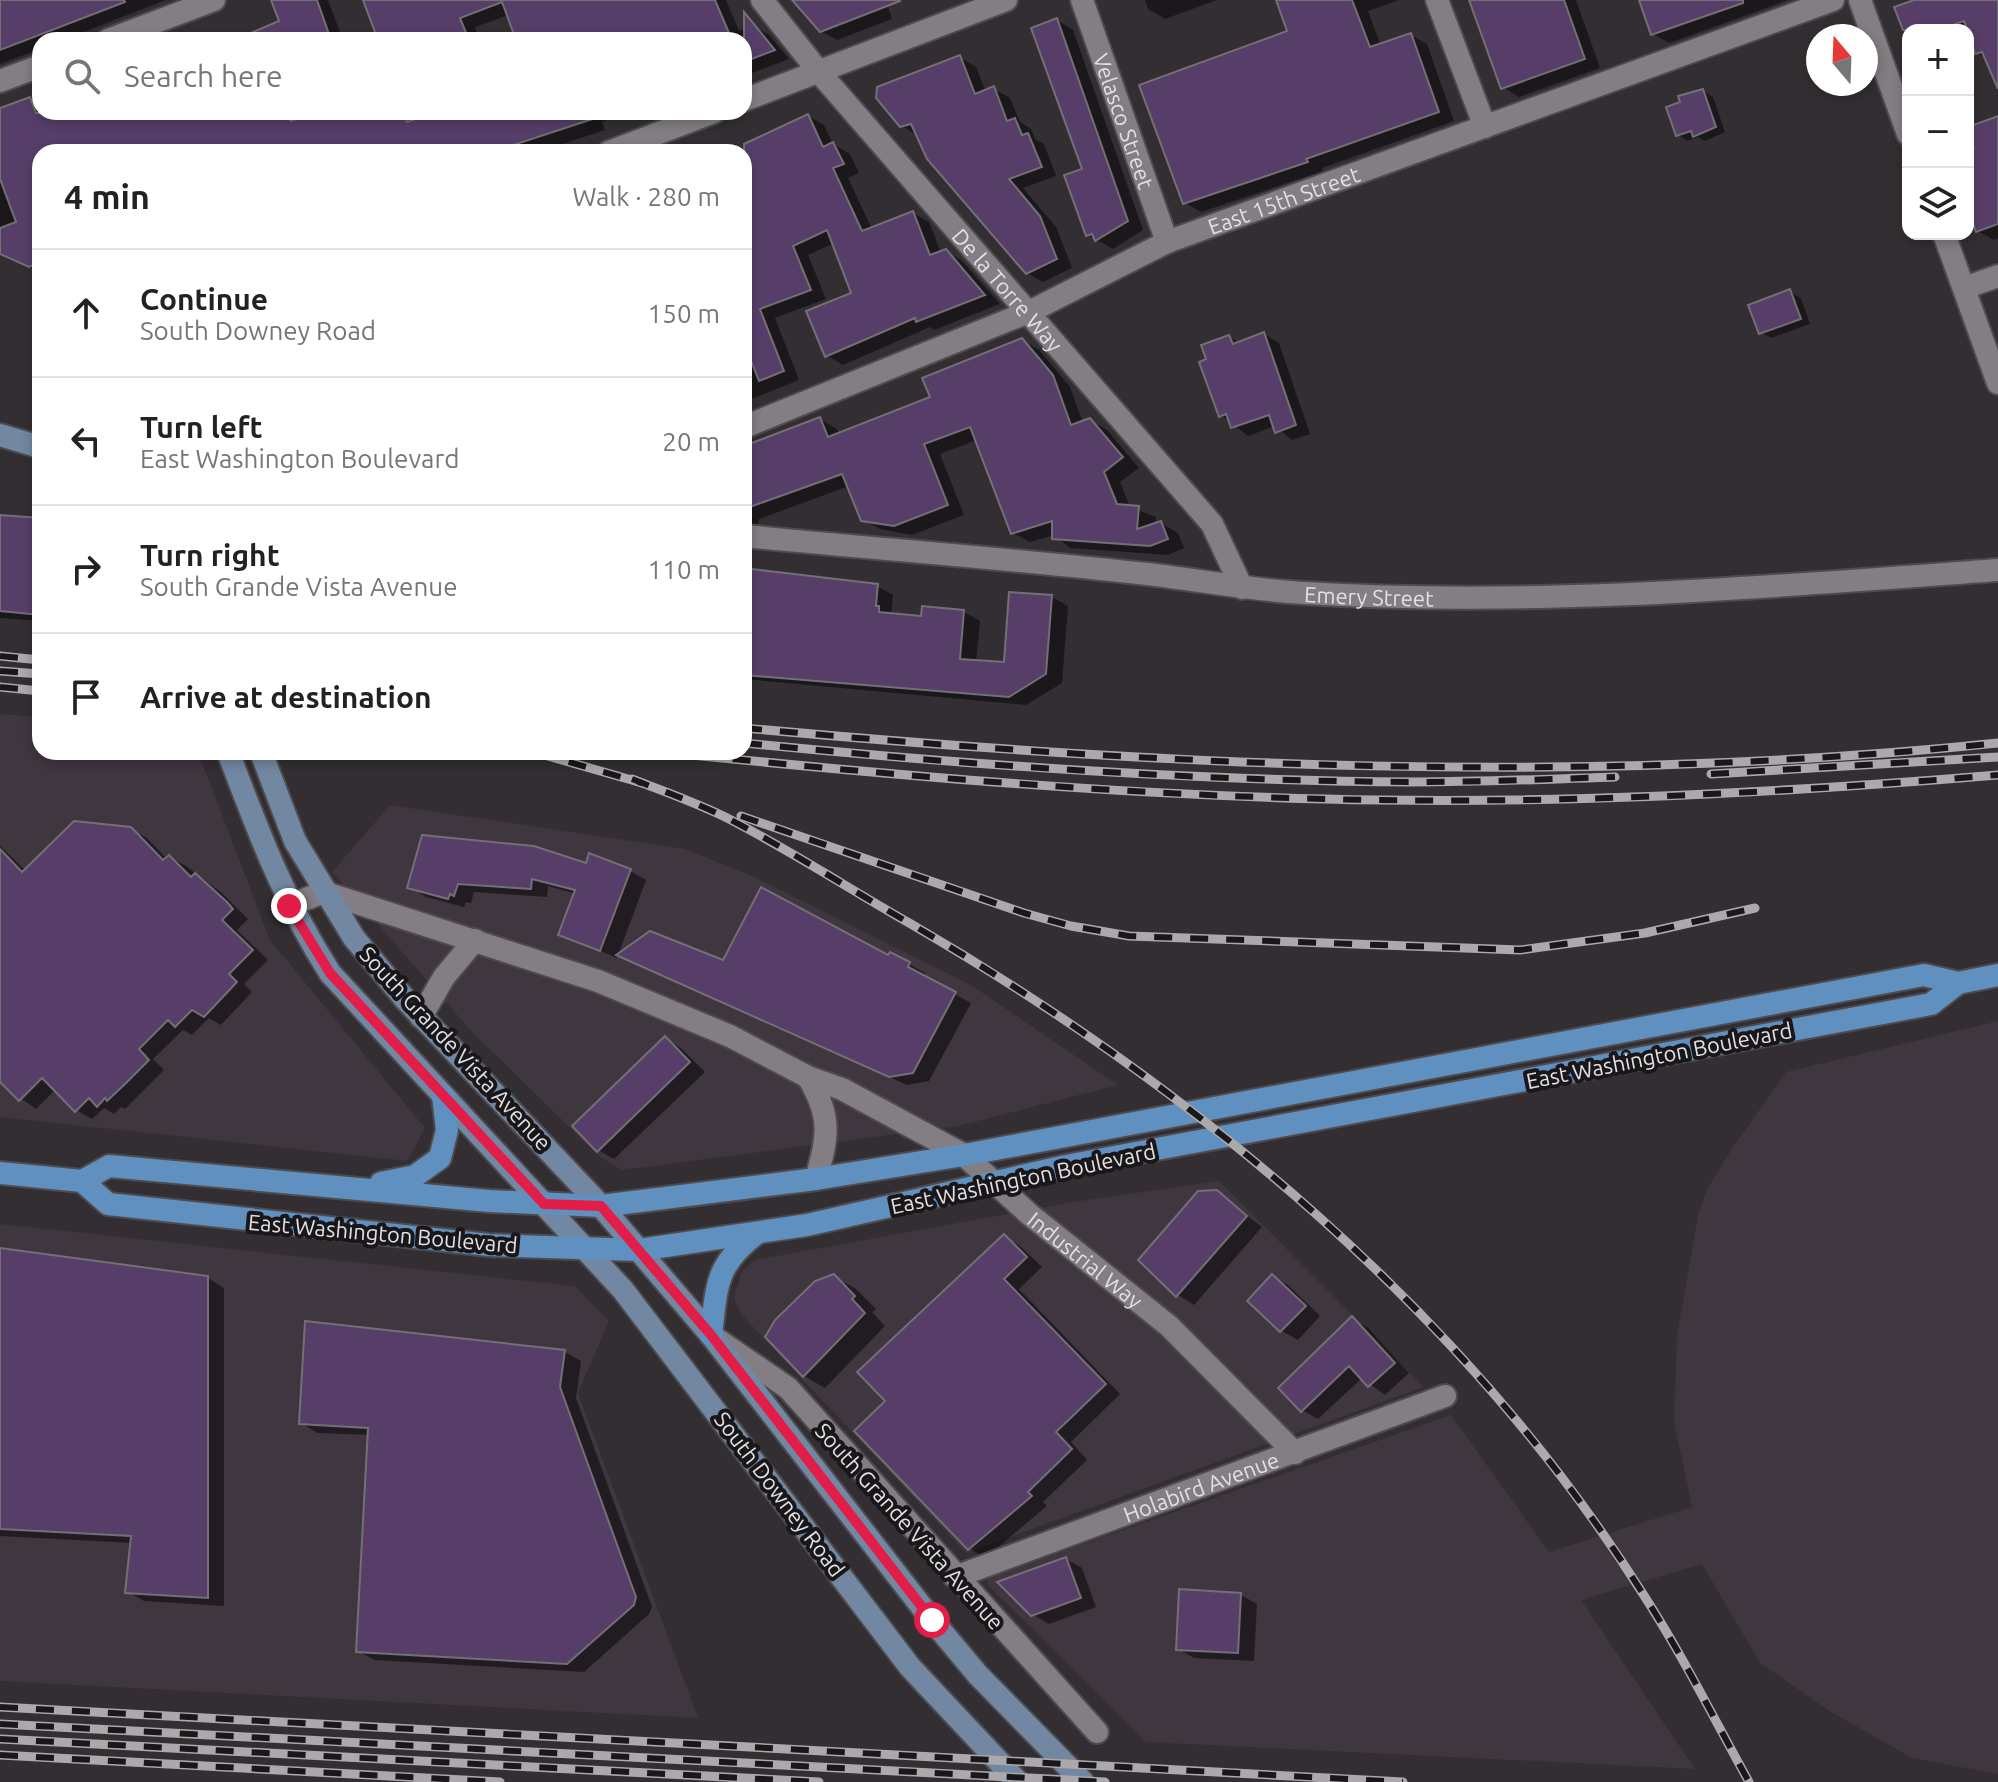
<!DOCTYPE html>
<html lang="en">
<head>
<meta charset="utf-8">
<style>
	body { margin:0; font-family:Ubuntu,sans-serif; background:#f6f6f6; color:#222 }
	.controls { position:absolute; right:24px; top:24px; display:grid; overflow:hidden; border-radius:16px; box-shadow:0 4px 12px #0003 }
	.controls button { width:72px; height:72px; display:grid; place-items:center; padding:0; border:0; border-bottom:2px solid #e0e0e0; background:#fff; color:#222; font:40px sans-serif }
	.compass { position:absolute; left:1806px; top:24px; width:72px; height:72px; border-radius:50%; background:#fff; box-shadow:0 4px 12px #0003; rotate:341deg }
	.stop { position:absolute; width:24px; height:24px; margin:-18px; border:6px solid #e11d48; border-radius:50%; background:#fff }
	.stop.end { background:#e11d48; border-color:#fff; box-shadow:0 2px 8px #0008 }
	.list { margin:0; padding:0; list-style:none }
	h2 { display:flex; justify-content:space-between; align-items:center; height:104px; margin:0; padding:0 32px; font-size:34px }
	h2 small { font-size:26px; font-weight:400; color:#767676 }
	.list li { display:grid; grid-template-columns:52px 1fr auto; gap:24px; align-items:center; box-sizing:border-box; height:128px; padding:0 32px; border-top:2px solid #e0e0e0 }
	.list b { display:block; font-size:30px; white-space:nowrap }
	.list p { margin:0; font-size:26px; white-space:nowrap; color:#767676 }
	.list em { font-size:26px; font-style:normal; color:#767676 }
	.icon { flex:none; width:44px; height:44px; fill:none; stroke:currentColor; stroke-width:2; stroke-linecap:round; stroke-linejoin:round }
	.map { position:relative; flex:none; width:1998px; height:1782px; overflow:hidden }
	.search { position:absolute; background:#fff; box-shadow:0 4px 12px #0003; left:32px; top:32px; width:720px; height:88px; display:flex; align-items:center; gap:20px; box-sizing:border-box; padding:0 28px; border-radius:24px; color:#767676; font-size:30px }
	.panel { position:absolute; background:#fff; box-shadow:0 4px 12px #0003; left:32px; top:144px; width:720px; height:616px; border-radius:24px }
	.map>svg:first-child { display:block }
	.built { fill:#3f363f }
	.shadow { fill:#0007 }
	.building { fill:#563e69; stroke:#737075; stroke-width:2 }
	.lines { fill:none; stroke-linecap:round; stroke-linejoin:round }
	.minor-casing { stroke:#4e4b4e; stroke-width:26 }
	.tertiary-casing { stroke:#4e4b4e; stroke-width:26 }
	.secondary-casing { stroke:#4e4b4e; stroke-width:26 }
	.primary-casing { stroke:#4e4b4e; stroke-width:26 }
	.minor { stroke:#837e83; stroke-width:22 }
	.tertiary { stroke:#837e83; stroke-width:22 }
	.secondary { stroke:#7287a2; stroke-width:22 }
	.primary { stroke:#6090c0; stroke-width:22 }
	.rail-casing { stroke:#aca9ac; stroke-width:9 }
	.rail { stroke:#191719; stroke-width:6; stroke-dasharray:18; stroke-linecap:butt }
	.route { stroke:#e11d48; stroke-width:10 }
	.labels { text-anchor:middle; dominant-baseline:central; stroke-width:8; stroke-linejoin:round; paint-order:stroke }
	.street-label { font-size:22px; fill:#e2e0e2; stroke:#191719 }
</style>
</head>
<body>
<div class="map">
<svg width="1998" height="1782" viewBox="0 0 1998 1782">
	<rect width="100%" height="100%" fill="#322e32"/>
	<!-- built -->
	<g class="built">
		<polygon points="0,714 40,717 40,752 198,752 270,940 425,1128 408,1161 0,1117"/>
		<polygon points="390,805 685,849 752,876 971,985 1118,1085 958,1126 622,1170 600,1157 472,1032 332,872"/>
		<polygon points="1998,1021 1998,1774 1912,1758 1831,1712 1760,1663 1702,1564 1581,1600 1695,1769 1146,1742 987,1584 989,1577 1451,1415 1549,1552 1692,1507 1674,1422 1677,1336 1698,1215 1707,1189 1733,1147 1786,1072"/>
		<polygon points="1219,1181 1424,1387 966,1553 740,1313 734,1297 742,1271 755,1260 1073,1202"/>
		<polygon points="0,1224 575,1286 609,1321 578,1393 698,1718 0,1681"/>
	</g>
	<!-- shadow -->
	<g class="shadow">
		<polygon points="0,0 166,0 63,40 40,40 40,49 0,64"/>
		<polygon points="287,0 328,0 343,40 232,40 282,22"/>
		<polygon points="365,0 726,0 739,31 753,26 769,35 789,59 744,76 744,40 518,40 509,15 475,27 480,40 380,40"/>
		<polygon points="795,0 886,0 892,19 837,40 821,31"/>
		<polygon points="1145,0 1217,0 1165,19 1148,9"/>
		<polygon points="1278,0 1399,0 1368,11 1381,46 1411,35 1427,44 1454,121 1322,168 1323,171 1201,212 1185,203 1289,32"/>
		<polygon points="1471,0 1576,0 1600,68 1519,97 1503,87"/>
		<polygon points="1641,0 1788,0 1669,43 1653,34"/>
		<polygon points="1920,0 1998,0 1998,91 1986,58 1977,53 1968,30 1908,30 1908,39 1897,8"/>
		<polygon points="1057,20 1073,30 1143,230 1113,249 1088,235 1084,170"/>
		<polygon points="959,57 976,67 986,92 994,89 1010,98 1020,122 1031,129 1035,139 1044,144 1056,176 1023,188 1056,227 1072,268 1043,282 1027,273 918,136 902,126"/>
		<polygon points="1702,91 1713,97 1725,132 1705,141 1698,137 1688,141 1678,135 1683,103"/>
		<polygon points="30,99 40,105 40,112 629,112 602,122 605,130 538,152 40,152 40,272 0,252 0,110"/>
		<polygon points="808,116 824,125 833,144 850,154 859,173 848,178 872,229 913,213 929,222 941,253 946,251 962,261 1000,304 934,330 930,327 843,365 826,355 854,294 834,243 808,255 826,299 775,318 799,380 744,402 744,152 714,152 735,144 741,148"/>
		<polygon points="1998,118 1998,238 1994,240 1978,231 1968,204 1968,152 1977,149"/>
		<polygon points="1790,292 1801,298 1810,324 1771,338 1761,332"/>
		<polygon points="1264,334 1279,343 1310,434 1292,440 1275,426 1248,436 1221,415 1229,337 1240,343"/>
		<polygon points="1022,340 1039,350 1070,387 1083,423 1090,420 1107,430 1139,468 1120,482 1130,507 1156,517 1155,525 1161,523 1178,533 1184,548 1168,555 1070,548 1054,535 1030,542 1013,533 977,440 940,454 964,515 912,535 880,529 862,519 849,486 759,519 758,525 744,524 744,448 820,419 837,429 839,434 932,398"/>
		<polygon points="0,517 40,520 40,621 0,618"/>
		<polygon points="744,572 877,586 893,595 891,616 923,618 964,612 980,621 976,662 1005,665 1052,597 1068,606 1062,683 1026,705 744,679"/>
		<polygon points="130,829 147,838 167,859 170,857 186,866 223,894 248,919 237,930 268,960 244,984 252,992 221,1025 209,1018 192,1035 183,1030 153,1059 164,1070 125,1109 121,1107 114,1114 104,1108 92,1119 76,1110 56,1089 36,1109 0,1083 0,846 26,871"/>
		<polygon points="587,865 630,871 646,880 617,958 561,934 576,894 548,886 547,897 474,892 471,903 466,902 464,907 426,897 410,887"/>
		<polygon points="620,955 724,963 889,957 909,964 925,973 924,977 971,1003 929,1081 907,1085"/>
		<polygon points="665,1038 681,1048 705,1072 614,1159 598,1150"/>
		<polygon points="1216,1192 1262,1227 1194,1305 1178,1295 1140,1260"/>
		<polygon points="1004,1236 1020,1246 1042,1267 1019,1289 1120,1394 1071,1442 1087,1460 1043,1502 1047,1506 985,1558 969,1548 888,1401"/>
		<polygon points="0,1250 208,1278 224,1288 224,1606 144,1601 128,1592 133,1543 0,1536"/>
		<polygon points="833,1276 856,1289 876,1309 872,1312 885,1326 825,1388 804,1376"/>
		<polygon points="1272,1276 1288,1285 1320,1316 1298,1340 1282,1331 1250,1300"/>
		<polygon points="1352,1319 1368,1328 1409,1373 1385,1395 1362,1378 1318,1419 1302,1410"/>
		<polygon points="565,1352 581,1361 576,1398 652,1607 649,1614 584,1672 374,1660 358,1651 370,1435 317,1433 301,1423"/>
		<polygon points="1066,1559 1082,1568 1096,1607 1049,1624 1032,1614"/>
		<polygon points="1241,1595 1257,1604 1254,1661 1194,1658 1178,1649"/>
	</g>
	<!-- building -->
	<g class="building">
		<polygon points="0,0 124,0 125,2 0,50"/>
		<polygon points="271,0 317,0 331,40 234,40 279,21"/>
		<polygon points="363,0 715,0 732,40 516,40 502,2 460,18 469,40 378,40"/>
		<polygon points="792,0 899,0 900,1 820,32"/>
		<polygon points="1276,0 1352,0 1370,47 1411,33 1439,112 1306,159 1308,162 1183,204 1139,85 1287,31"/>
		<polygon points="1469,0 1564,0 1585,59 1501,89"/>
		<polygon points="1639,0 1743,0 1743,3 1651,35"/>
		<polygon points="1914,0 1998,0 1998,89 1982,52 1975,54 1964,21 1938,30 1903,30 1894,7"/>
		<polygon points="744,12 775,50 744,62"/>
		<polygon points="1057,18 1128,221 1095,241 1092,234 1086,236 1064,175 1082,169 1031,28"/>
		<polygon points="960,55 975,94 994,86 1007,121 1015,118 1022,135 1028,133 1042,167 1009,179 1040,216 1057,259 1026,274 927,159 911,124 900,127 876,98 877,87"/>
		<polygon points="1703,89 1716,127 1693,137 1691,131 1676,136 1666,107 1680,102 1678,96"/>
		<polygon points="30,97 36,113 288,112 291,121 316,112 404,112 407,122 434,112 608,114 492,152 40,152 40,263 29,267 0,254 0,228 16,222 0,179 0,108"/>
		<polygon points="808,114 823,147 833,142 844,164 833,168 862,231 913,211 930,255 946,249 985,295 916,322 915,318 825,357 806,311 851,293 827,230 793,246 811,290 760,309 784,371 759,381 748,353 744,354 744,144"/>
		<polygon points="1998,116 1998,224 1976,232 1968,209 1968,150 1974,148 1968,127"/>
		<polygon points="1790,289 1801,319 1759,334 1748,305"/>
		<polygon points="1264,332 1296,425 1275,433 1269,415 1231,428 1226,414 1219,417 1199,362 1206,359 1201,345 1229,335 1233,344"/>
		<polygon points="1022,338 1053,375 1071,425 1090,418 1123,457 1104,472 1117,504 1139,506 1137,529 1161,521 1168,539 1150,546 1052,539 1052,521 1011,534 970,427 924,444 948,505 894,526 861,521 842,474 744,509 744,446 820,417 828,437 930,397 922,378"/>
		<polygon points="0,515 40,518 40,615 0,611"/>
		<polygon points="744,568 878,584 876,606 879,606 879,612 921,616 922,606 964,610 960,659 1004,662 1009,592 1052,595 1046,674 1009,697 744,675"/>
		<polygon points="74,821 131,827 163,860 169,855 191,877 195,873 227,902 233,909 222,920 253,950 229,974 237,982 204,1017 192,1010 175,1027 168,1020 139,1049 149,1060 126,1083 107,1101 105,1098 97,1107 89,1098 75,1112 42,1078 19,1101 0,1082 0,849 22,872"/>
		<polygon points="422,835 534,846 586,863 589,853 631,869 600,951 558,935 575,890 532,879 531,889 458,884 454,896 450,894 448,899 407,888"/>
		<polygon points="761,887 888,955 890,952 910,962 908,967 956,992 913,1073 889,1077 616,955 650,931 723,960"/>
		<polygon points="665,1036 690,1062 597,1152 572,1126"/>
		<polygon points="1217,1190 1247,1216 1176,1297 1138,1260 1198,1191"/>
		<polygon points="1004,1234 1027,1257 1004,1279 1106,1384 1056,1432 1072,1449 1028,1492 1032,1496 968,1550 854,1431 885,1401 857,1372"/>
		<polygon points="0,1248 208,1276 208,1598 125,1593 131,1536 0,1529"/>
		<polygon points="834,1274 855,1296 852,1299 865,1313 803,1377 765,1337 775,1320 815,1281"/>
		<polygon points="1272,1274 1306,1306 1280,1332 1247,1301"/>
		<polygon points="1352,1316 1395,1363 1368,1387 1349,1366 1301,1412 1278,1388"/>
		<polygon points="305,1321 565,1350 560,1387 636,1597 634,1605 567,1664 356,1652 368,1428 299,1424"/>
		<polygon points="1066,1557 1081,1598 1031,1616 997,1582"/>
		<polygon points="1179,1589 1241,1593 1238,1653 1176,1650"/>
	</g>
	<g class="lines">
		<defs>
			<g id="minor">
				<path id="s1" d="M762 0 819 72 1212 524 1242 588"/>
				<path id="s2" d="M1082 0 1167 242"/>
				<polyline points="1437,0 1485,127"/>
				<polyline points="1860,0 1908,134"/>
				<polyline points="108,40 214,0"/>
				<polyline points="0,81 40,66"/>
				<polyline points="1944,234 1998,383"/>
				<polyline points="1964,288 1998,276"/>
				<path id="s3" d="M744 427 1031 311 1167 242 1833 0"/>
				<path id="s4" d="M744 536C878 549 1013 559 1147 574 1199 580 1251 590 1304 593 1535 607 1768 587 1998 570"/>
				<path id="s5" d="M289 906 323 892 598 981 730 1036 808 1077 842 1089 964 1155 1029 1214 1169 1326 1295 1453"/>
				<polyline points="421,1017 444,977 475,940"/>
				<path d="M808 1077C832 1117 828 1136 816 1179"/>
				<polyline points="718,1340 788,1388 1097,1732"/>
				<path id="s6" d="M955 1577 1445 1396"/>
			</g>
			<g id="tertiary">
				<polyline points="744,100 1006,0"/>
				<polyline points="609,152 714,112"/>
			</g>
			<g id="secondary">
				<polyline points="0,435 40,447"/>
				<path d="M228 752C258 831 284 901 330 973L623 1290 910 1667 1018 1782"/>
				<polyline points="261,752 295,841 354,938 405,999 601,1206 711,1335 932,1620 978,1675 1083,1782"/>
			</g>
			<g id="primary">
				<polyline points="0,1173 82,1181 108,1204 489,1245 639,1250 807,1225 1066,1166 1931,1004 1958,983"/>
				<polyline points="82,1181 109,1166 489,1201 601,1206 816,1179 964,1155 1924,975 1958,983 1998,975"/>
				<polyline points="381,1183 415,1176 440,1158 447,1130 443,1096"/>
				<path d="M711 1335C717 1285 715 1265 757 1233"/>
			</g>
		</defs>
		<!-- minor casing -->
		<use href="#minor" class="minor-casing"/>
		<!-- tertiary casing -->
		<use href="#tertiary" class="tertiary-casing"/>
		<!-- secondary casing -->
		<use href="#secondary" class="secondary-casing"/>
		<!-- primary casing -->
		<use href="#primary" class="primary-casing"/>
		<!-- minor -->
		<use href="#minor" class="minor"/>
		<!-- tertiary -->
		<use href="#tertiary" class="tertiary"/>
		<!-- secondary -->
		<use href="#secondary" class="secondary"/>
		<!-- primary -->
		<use href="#primary" class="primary"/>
		<defs>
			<g id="rail">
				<polyline points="0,656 40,660"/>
				<polyline points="0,671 40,674"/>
				<polyline points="0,687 40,691"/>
				<path d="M744 728C1160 766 1581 786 1998 743"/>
				<path d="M744 743C967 765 1191 781 1415 782 1481 782 1548 779 1615 777"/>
				<polyline points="534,752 642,783"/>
				<path d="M661 752C900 776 1140 797 1380 800 1586 803 1792 792 1998 775"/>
				<polyline points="1711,774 1998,757"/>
				<path d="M632 779C665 792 700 804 731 820 793 852 851 890 911 924 1197 1090 1465 1312 1643 1594 1682 1654 1714 1719 1749 1782"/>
				<polyline points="741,816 1024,913 1071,926 1129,936 1520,950 1645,933 1755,908"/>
				<polyline points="0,1707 1403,1782"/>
				<polyline points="0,1724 1105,1782"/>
				<polyline points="0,1739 819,1782"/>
				<polyline points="0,1755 500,1782"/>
			</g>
		</defs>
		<!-- rail casing -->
		<use href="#rail" class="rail-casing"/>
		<!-- rail -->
		<use href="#rail" class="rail"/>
	</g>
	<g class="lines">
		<!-- route -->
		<polyline class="route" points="289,906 330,973 544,1204 601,1206 711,1335 932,1620"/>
	</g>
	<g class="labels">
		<!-- street labels -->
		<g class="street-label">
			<text stroke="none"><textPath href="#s2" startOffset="128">Velasco Street</textPath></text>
			<text stroke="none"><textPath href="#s3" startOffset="586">East 15th Street</textPath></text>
			<text stroke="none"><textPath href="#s1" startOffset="380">De la Torre Way</textPath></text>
			<text stroke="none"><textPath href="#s4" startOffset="628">Emery Street</textPath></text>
			<text transform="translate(456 1048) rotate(47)">South Grande Vista Avenue</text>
			<text transform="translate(1659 1055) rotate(-11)">East Washington Boulevard</text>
			<text transform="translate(1023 1178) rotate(-12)">East Washington Boulevard</text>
			<text transform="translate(383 1233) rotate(5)">East Washington Boulevard</text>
			<text stroke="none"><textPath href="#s5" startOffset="892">Industrial Way</textPath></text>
			<text stroke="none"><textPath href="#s6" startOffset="262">Holabird Avenue</textPath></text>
			<text transform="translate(780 1494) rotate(53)">South Downey Road</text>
			<text transform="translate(910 1526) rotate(48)">South Grande Vista Avenue</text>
		</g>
	</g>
</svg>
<div class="controls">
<button>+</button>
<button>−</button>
<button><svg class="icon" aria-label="layers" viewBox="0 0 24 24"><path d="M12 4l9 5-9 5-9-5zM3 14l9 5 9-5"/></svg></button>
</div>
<svg class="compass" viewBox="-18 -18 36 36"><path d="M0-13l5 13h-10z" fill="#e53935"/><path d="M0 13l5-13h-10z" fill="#767676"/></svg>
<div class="stop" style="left:932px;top:1620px"></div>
<div class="stop end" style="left:289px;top:906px"></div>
<div class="search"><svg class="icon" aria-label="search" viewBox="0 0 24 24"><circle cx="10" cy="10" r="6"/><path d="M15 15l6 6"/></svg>Search here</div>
<section class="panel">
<h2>4 min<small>Walk · 280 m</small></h2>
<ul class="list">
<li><svg class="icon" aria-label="ahead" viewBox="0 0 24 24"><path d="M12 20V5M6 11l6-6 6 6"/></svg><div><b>Continue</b><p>South Downey Road</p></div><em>150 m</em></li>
<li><svg class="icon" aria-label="left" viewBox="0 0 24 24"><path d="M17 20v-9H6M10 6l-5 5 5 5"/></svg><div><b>Turn left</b><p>East Washington Boulevard</p></div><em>20 m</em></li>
<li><svg class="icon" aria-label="right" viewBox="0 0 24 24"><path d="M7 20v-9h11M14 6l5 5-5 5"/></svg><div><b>Turn right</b><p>South Grande Vista Avenue</p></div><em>110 m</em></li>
<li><svg class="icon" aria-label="arrive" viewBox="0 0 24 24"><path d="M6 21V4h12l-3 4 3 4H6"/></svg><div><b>Arrive at destination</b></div></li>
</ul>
</section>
</div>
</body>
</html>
